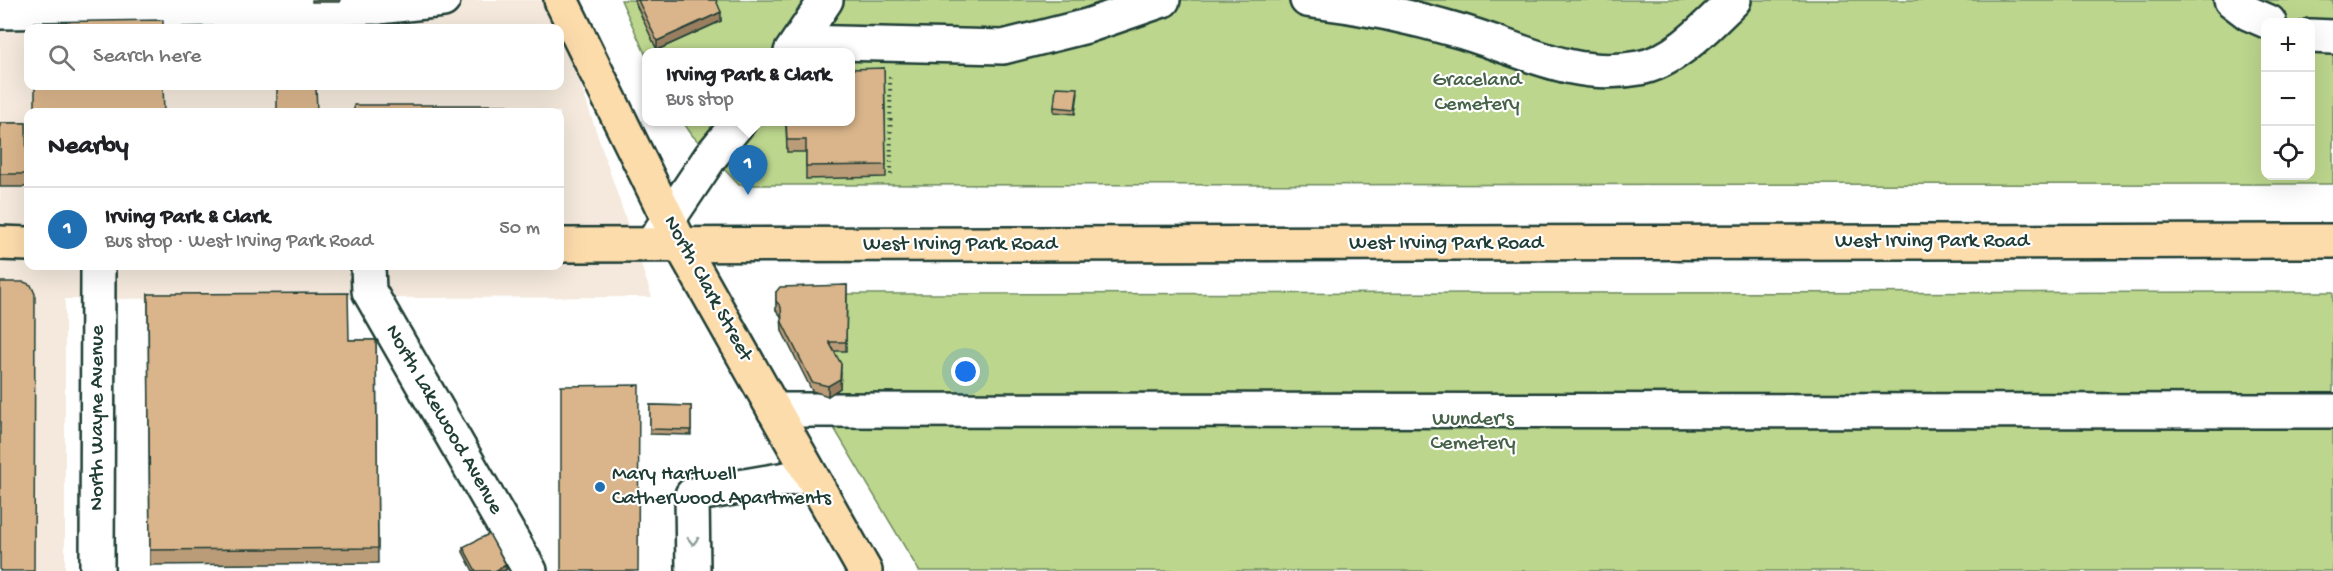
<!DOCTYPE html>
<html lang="en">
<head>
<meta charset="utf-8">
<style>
	body { margin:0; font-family:"Gochi Hand",sans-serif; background:#f6f6f6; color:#202124 }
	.controls { position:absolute; right:18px; top:18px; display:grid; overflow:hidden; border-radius:12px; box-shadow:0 6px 24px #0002 }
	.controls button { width:54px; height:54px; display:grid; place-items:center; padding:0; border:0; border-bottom:2px solid #e0e0e0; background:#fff; color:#202124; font:30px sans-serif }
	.you { position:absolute; left:966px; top:372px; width:21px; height:21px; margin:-15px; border:4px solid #fff; border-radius:50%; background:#1a73e8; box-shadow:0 0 0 9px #1a73e833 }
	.badge { display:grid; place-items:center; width:39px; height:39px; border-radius:50%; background:#1f6fb2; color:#fff; font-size:20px; font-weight:700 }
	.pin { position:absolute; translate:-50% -50px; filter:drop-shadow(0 2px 3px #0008) }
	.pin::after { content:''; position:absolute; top:32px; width:21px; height:18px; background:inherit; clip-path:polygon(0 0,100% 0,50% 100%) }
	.popup { position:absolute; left:642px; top:48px; width:213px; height:78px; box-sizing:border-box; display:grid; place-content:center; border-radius:12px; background:#fff; filter:drop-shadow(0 2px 4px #0005); font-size:20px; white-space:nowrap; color:#757577 }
	.popup b { font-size:22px; color:#202124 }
	.popup::after { content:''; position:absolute; left:50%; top:100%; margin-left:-12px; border:12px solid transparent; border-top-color:#fff }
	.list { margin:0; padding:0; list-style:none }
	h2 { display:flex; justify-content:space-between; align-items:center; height:78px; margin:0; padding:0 24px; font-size:26px }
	h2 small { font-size:20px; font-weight:400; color:#757577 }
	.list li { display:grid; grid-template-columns:39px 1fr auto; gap:18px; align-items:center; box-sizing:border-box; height:84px; padding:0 24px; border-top:2px solid #e0e0e0 }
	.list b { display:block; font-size:22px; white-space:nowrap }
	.list p { margin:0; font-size:20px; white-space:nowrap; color:#757577 }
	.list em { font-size:20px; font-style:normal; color:#757577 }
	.icon { flex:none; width:33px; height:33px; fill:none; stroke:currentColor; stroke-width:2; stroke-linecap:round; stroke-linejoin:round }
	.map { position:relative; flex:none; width:2333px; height:571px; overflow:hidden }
	.search { position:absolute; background:#fff; box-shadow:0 6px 24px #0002; left:24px; top:24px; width:540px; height:66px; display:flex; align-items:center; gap:15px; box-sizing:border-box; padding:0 21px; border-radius:12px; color:#757577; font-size:22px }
	.panel { position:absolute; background:#fff; box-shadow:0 6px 24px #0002; left:24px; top:108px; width:540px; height:162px; border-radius:12px }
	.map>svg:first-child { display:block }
	.built { fill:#f4e9dc; fill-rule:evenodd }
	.green { fill:#bcd68d; stroke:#6e8a60; stroke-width:1.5; fill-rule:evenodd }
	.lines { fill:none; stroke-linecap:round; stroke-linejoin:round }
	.minor-casing { stroke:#1f3d34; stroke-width:38 }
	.major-casing { stroke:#1f3d34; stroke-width:38 }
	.path { stroke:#1f3d34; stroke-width:4; stroke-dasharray:1.5 4.5; stroke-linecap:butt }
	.minor { stroke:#fff; stroke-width:33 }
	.major { stroke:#fddcac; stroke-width:33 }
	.wall { fill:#bb9c78; stroke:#1f3d34; stroke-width:1.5 }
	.shaded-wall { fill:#997f61; stroke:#1f3d34; stroke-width:1.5 }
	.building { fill:#dab58b; stroke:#1f3d34; stroke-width:1.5 }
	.oneway { stroke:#8f9e9a }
	.poi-dot { fill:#1f6fb2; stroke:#fff; stroke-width:2 }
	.labels { text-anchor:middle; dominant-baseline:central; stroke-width:4.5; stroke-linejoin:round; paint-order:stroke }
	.park-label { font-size:21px; fill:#46634a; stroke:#fff }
	.street-label { font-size:21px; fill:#1f3d34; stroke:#fff }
	.poi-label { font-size:21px; fill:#1f3d34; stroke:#fff; text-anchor:start }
</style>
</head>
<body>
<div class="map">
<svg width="2333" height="571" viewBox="0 0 2333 571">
	<rect width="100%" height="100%" fill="#fff"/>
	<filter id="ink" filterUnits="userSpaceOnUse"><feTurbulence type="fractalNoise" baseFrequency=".0167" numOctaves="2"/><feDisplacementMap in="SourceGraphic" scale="12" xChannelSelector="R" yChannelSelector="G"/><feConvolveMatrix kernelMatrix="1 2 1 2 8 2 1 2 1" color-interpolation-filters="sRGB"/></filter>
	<g filter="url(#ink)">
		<!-- built -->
		<path class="built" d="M471 0H552L652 297 65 299V571H0V18L457 4ZM28 28H560V86H28ZM28 112H560V266H28Z"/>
		<!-- green -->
		<g class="green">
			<path d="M621 0H2333V184L739 185 692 135 683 122H850V52H646V56ZM2266 22H2310V176H2266Z"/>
			<polygon points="2333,292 2333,571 919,571 812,391 781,316 776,310 776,301 780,297 847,294"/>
		</g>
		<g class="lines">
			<defs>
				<g id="minor">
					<polyline points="376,0 378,7 443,0"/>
					<path d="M1307 0C1360 6 1413 17 1463 32 1523 50 1574 80 1639 68 1675 62 1709 24 1734 0"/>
					<polyline points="2231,0 2248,13 2269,22"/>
					<polyline points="0,12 378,7"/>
					<polyline points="2310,36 2333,37"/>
					<polyline points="798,42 1003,47 1087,26 1163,0"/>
					<polyline points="791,52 826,0"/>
					<polyline points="654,241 711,156 739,122"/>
					<polyline points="368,266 369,291 530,571"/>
					<polyline points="774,410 2333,411"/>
					<polyline points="97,571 98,266"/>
					<polyline points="693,571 692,495 810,475"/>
				</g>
				<g id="major">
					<polyline points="561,0 681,245 865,571"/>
					<polyline points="0,243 28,244"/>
					<polyline points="560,245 2333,241"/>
				</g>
			</defs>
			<!-- minor casing -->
			<use href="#minor" class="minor-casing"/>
			<!-- major casing -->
			<use href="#major" class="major-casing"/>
			<!-- path -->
			<polyline class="path" points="890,77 891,176"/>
			<!-- minor -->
			<use href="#minor" class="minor"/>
			<!-- major -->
			<use href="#major" class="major"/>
		</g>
		<!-- wall -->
		<g class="wall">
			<polygon points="312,0 340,0 339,2 312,2"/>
			<polygon points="634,0 716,0 721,21 657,50"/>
			<polygon points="884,68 886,177 806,179 806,152 787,152 786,122"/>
			<polygon points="1078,93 1075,114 1054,112 1054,107"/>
			<polygon points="0,123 26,123 27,187 0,187"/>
			<polygon points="847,285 846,351 834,351 841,373 840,388 828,396 812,391 782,331 781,316 776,310 776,292"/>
			<polygon points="148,294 349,340 376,340 378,563 150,565"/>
			<polygon points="650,405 691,406 691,435 650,434"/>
			<polygon points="463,547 506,570 504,571 473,571 463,552"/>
		</g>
		<!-- shaded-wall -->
		<g class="shaded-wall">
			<polygon points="721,12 721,21 657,50 657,41"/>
			<polygon points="841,364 840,388 828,396 828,386"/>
			<polygon points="506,565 506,570 504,571 495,571"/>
		</g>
		<!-- building -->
		<g class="building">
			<polygon points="638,0 716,0 721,12 657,41"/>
			<polygon points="163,20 163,28 34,28 34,22"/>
			<polygon points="884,68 886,165 806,166 806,140 787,140 786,122 850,122 850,69"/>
			<polygon points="35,86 163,86 164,112 35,112"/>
			<polygon points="277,86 316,86 317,112 277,112"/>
			<polygon points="1056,87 1078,88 1075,109 1054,107"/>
			<rect x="354" y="105" width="154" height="7"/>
			<polygon points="0,123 26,123 27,174 0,174"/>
			<polygon points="0,282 24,282 31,285 35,294 34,571 0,571"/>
			<polygon points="847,285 846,342 829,342 841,364 840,379 828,386 812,382 782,322 781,307 776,301 776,292 780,287"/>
			<polygon points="348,293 349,340 376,340 378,548 150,550 148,294"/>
			<polygon points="639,385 638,571 561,571 561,386"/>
			<polygon points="650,405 691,406 691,430 650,429"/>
			<polygon points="489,534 506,565 495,571 476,571 463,547"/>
		</g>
		<!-- one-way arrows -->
		<defs><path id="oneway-chevron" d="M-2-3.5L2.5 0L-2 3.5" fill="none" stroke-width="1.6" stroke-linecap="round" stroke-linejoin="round" transform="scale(1.5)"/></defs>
		<use class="oneway" href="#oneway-chevron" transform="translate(693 541) rotate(89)"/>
	</g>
	<!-- markers -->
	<circle class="poi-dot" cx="600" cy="487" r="6"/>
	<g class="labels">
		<!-- park labels -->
		<g class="park-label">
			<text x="1477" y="81">Graceland<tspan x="1477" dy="24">Cemetery</tspan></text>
			<text x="1473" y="420">Wunder's<tspan x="1473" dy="24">Cemetery</tspan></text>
		</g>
		<!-- street labels -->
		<g class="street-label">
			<text x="1932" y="242">West Irving Park Road</text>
			<text x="1446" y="244">West Irving Park Road</text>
			<text x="960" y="245">West Irving Park Road</text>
			<text transform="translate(707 289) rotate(61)">North Clark Street</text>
			<text transform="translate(98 418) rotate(-90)">North Wayne Avenue</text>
			<text transform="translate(443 420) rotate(60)">North Lakewood Avenue</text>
		</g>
		<!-- poi labels -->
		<g class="poi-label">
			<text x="612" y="475">Mary Hartwell<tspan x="612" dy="24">Catherwood Apartments</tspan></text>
		</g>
	</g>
</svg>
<div class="controls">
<button>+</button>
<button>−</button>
<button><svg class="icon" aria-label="locate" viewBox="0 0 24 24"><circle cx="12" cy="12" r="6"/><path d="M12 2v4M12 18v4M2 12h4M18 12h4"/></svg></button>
</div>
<div class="you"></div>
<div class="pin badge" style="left:748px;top:195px">1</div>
<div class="popup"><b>Irving Park &amp; Clark</b>Bus stop</div>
<div class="search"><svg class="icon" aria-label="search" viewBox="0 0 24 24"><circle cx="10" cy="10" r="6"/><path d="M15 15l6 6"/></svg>Search here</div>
<section class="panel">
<h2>Nearby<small></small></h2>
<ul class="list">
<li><span class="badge">1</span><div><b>Irving Park &amp; Clark</b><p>Bus stop · West Irving Park Road</p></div><em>50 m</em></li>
</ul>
</section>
</div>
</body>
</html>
